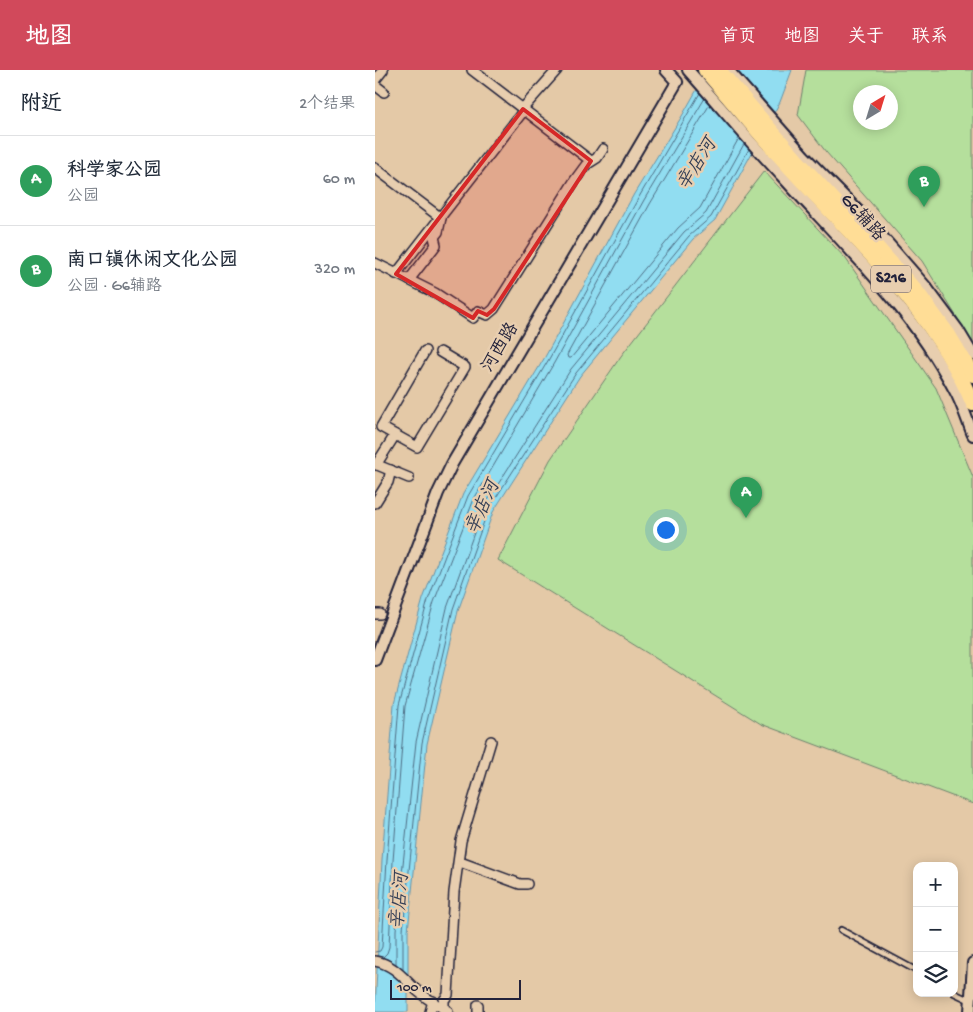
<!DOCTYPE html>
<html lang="zh">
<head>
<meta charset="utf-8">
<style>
	body { margin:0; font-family:"Gochi Hand","LXGW WenKai TC",sans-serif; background:#f2f2f3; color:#1f2937 }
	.controls { position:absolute; right:15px; bottom:15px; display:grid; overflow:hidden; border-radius:10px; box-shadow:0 2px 12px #0003 }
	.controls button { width:45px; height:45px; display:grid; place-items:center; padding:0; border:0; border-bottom:1px solid #e0e1e3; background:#fff; color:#1f2937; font:25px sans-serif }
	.compass { position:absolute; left:478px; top:15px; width:45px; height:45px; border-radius:50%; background:#fff; box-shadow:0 2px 12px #0003; rotate:38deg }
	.scale { position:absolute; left:15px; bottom:12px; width:131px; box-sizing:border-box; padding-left:5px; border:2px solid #22223b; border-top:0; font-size:14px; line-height:18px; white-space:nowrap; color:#22223b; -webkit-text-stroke:4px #e8ceaf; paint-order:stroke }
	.you { position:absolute; left:290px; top:459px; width:18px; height:18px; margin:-12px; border:4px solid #fff; border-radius:50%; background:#1a73e8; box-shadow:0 0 0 8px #1a73e833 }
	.badge { display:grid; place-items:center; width:32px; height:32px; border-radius:50%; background:#d1495b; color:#fff; font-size:16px; font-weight:700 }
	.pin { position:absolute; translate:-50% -41px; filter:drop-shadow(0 1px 2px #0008) }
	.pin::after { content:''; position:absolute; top:26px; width:18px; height:15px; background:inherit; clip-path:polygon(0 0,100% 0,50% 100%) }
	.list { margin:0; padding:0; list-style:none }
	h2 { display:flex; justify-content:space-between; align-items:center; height:65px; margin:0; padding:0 20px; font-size:21px }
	h2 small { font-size:16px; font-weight:400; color:#747a83 }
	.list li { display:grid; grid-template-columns:32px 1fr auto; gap:15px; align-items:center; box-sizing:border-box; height:90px; padding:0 20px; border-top:1px solid #e0e1e3 }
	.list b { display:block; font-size:19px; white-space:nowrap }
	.list p { margin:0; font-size:16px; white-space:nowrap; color:#747a83 }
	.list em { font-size:16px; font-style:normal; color:#747a83 }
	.icon { flex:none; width:28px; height:28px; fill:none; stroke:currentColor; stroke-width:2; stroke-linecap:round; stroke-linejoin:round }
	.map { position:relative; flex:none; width:598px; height:942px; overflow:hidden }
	header { display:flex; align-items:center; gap:30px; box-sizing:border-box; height:70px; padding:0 25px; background:#d1495b; color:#fff }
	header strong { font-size:24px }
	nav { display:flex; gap:28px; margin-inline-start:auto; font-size:18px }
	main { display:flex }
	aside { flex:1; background:#fff }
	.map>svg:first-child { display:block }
	.green { fill:#b5df9c; stroke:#6c806c; fill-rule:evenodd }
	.water { fill:#91ddf1; stroke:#6592a8 }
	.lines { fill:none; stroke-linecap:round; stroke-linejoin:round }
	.shore { stroke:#4e6d84; stroke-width:1 }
	.service-casing { stroke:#22223b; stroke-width:8 }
	.minor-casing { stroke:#22223b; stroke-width:12 }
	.tertiary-casing { stroke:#22223b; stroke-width:14 }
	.primary-casing { stroke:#22223b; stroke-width:18 }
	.service { stroke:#e8ceaf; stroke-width:4.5 }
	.minor { stroke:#e8ceaf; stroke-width:9 }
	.tertiary { stroke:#e8ceaf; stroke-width:10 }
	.primary { stroke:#ffdd96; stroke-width:14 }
	.marked { fill:#d62828; fill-opacity:0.2; stroke:#d62828; stroke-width:4; stroke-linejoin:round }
	.labels { text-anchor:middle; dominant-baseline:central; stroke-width:5; stroke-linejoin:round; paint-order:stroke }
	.shield { fill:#e8ceaf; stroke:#5d565e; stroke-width:1 }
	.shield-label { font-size:16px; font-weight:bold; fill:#22223b }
	.street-label { font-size:18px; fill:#22223b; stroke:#e8ceaf }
	.water-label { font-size:19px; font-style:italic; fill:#333e56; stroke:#e8ceaf }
</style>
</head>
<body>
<header>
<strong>地图</strong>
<nav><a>首页</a><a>地图</a><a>关于</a><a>联系</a></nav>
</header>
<main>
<aside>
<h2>附近<small>2个结果</small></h2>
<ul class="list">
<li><span class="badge" style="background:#2e9e5b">A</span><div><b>科学家公园</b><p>公园</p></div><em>60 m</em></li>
<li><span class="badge" style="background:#2e9e5b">B</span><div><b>南口镇休闲文化公园</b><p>公园 · G6辅路</p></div><em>320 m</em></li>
</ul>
</aside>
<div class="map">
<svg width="598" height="942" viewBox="0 0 598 942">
	<rect width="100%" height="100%" fill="#e4c9a7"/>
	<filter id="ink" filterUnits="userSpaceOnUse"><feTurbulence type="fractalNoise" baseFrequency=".02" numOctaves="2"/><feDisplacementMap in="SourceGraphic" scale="10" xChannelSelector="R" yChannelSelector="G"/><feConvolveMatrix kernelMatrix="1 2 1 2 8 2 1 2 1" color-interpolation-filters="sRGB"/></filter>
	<g filter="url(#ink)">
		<!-- green -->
		<g class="green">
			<path d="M431 0H598V273L547 191 451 82 423 45ZM486 22H516V52H486Z"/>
			<polygon points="389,101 471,189 561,318 598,407 598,734 386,654 123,490 175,390 246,286"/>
		</g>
		<!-- water -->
		<polygon class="water" points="333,0 417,0 405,32 340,150 318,169 205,306 118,442 83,541 52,674 33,861 33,942 0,942 7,790 19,634 48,529 88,424 170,287 259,124 307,46"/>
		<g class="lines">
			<!-- shore -->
			<g class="shore">
				<polyline points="335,34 275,134 192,285 193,288 196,288 303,158 325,138 364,68"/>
				<polyline points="0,882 5,881 7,877 12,790 24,635 53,530 93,426 174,289 264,127 325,23"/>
				<polyline points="8,887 12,883 14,877 18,791 30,636 59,532 99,429 179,293 269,130 330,28"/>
				<polyline points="21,894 21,860 41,672 72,538 108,438 196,299 309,162 331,143 369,74"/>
				<polyline points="28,899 28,860 47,673 78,539 113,440 201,303 314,166 336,147 374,79"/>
			</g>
			<defs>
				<g id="service">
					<polyline points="466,860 542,901"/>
					<polyline points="579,923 594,930"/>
				</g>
				<g id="minor">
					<polyline points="97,0 216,91"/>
					<polyline points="0,10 8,0"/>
					<polyline points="0,15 9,22"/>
					<polyline points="0,98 66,148"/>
					<polyline points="0,193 60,223 98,248 103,241 112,245 119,239 200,110 211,95 222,88 228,79"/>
					<polyline points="21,204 146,44 150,36 182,0"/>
					<polyline points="34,210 61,175 59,167 63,162 66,148"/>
					<polyline points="50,281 6,357 42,377 90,297 65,282"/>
					<polyline points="0,394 34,408"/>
					<polyline points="1,395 20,365"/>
					<polyline points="0,433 13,412 16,400"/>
					<polyline points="0,544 5,544"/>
					<polyline points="85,792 145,814 152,814"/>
					<path d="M0 891C16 894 25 904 36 915 46 925 60 934 73 941"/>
					<polyline points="103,935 103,942"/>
					<polyline points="55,942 58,931"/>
					<polyline points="69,942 69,930 73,925 79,822 86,771 116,671"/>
				</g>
				<g id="tertiary">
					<path d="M313 0C344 35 374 71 406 105 467 173 536 237 579 319 587 333 592 350 598 365"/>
					<polyline points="353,0 429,86 496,154 551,217 583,260 598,285"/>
					<polyline points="0,590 63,423 77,394 302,12 291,0"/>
					<polyline points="595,942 598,893"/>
				</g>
				<g id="primary">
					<path d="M330 0C358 33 386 66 415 98 481 171 559 241 598 334"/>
					<polyline points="344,0 423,91 488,161 543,223 574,265 598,305"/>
				</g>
			</defs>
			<!-- service casing -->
			<use href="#service" class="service-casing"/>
			<!-- minor casing -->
			<use href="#minor" class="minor-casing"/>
			<!-- tertiary casing -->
			<use href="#tertiary" class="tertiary-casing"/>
			<!-- primary casing -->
			<use href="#primary" class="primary-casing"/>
			<!-- service -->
			<use href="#service" class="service"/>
			<!-- minor -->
			<use href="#minor" class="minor"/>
			<!-- tertiary -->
			<use href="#tertiary" class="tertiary"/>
			<!-- primary -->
			<use href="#primary" class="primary"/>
		</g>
	</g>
	<!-- marked area -->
	<path class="marked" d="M148 39 216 91 119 239 112 245 103 241 98 248 21 204Z"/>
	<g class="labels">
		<!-- shield labels -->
		<rect class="shield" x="496" y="195.5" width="40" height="27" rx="4"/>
		<g class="shield-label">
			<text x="516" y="209">S216</text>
		</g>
		<!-- street labels -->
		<g class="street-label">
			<text transform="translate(487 148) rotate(48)">G6辅路</text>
			<text transform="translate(126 278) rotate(-59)">河西路</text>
		</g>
		<!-- water labels -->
		<g class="water-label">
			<text transform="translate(323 95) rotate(-58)">辛店河</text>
			<text transform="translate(109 438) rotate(-66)">辛店河</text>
			<text transform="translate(26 831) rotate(-85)">辛店河</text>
		</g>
	</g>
</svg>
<div class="controls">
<button>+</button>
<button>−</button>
<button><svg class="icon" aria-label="layers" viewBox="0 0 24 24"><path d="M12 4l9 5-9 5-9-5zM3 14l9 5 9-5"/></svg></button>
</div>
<svg class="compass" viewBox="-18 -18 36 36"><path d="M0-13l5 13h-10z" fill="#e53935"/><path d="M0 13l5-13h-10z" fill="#747a83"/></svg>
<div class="scale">100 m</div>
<div class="you"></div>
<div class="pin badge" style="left:371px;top:448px;background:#2e9e5b">A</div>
<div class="pin badge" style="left:549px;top:137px;background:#2e9e5b">B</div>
</div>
</main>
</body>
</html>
